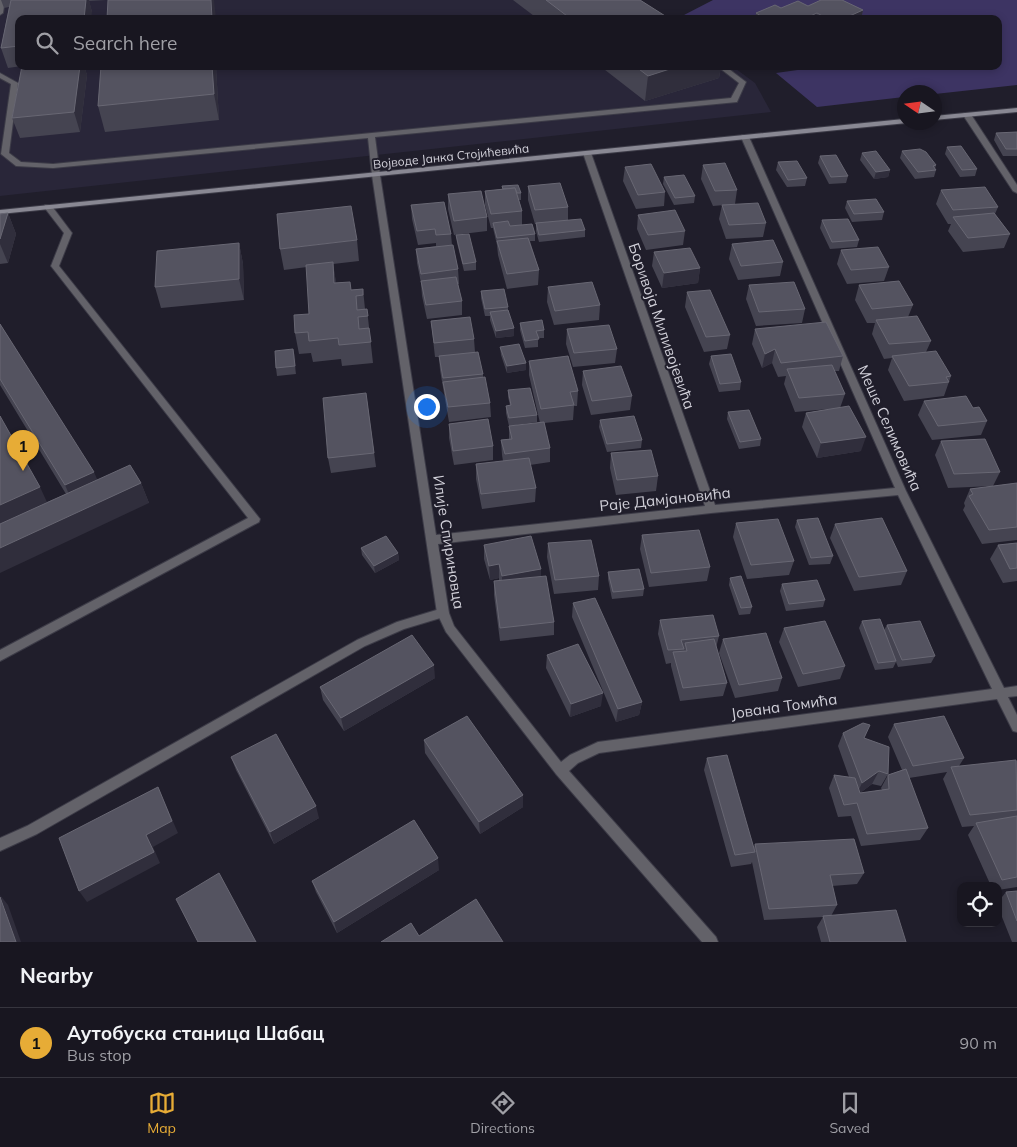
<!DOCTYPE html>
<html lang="en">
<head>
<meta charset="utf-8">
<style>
	body { margin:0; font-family:Mulish,sans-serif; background:#211f29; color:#f1f3f6 }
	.controls { position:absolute; right:15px; bottom:15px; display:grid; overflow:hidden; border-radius:10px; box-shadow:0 2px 8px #0003 }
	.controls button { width:45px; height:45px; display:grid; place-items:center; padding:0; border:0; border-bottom:1px solid #36353e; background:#181620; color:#f1f3f6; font:25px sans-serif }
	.compass { position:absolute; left:897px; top:85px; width:45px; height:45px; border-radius:50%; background:#181620; box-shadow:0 2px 8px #0003; rotate:283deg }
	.you { position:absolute; left:426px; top:406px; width:18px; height:18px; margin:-12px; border:4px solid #fff; border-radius:50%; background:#1a73e8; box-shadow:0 0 0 8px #1a73e833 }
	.badge { display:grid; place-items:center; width:32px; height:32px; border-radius:50%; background:#e7ac36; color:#111; font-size:16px; font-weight:700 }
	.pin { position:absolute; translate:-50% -41px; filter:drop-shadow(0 1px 2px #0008) }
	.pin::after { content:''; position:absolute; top:26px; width:18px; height:15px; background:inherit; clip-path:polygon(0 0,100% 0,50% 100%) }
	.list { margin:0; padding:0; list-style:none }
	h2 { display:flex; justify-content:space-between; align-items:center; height:65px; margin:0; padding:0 20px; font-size:21px }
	h2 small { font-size:16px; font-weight:400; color:#9f9fa5 }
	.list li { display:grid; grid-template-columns:32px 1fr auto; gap:15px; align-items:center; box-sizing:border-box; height:70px; padding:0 20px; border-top:1px solid #36353e }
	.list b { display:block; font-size:19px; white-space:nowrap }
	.list p { margin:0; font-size:16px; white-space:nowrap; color:#9f9fa5 }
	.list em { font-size:16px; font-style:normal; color:#9f9fa5 }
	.icon { flex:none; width:28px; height:28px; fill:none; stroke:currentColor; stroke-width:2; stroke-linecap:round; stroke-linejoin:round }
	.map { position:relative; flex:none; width:1017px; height:942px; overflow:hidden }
	.search { position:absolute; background:#181620; box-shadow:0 2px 8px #0003; left:15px; right:15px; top:15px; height:55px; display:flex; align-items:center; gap:12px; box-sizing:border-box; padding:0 18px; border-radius:10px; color:#9f9fa5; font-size:19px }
	.sheet { height:135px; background:#181620 }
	nav { display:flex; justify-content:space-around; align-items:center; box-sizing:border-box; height:70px; border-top:1px solid #36353e; background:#181620; font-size:14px; color:#9f9fa5 }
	nav a { display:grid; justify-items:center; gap:2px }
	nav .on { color:#e7ac36 }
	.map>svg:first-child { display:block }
	.built { fill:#292639 }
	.green { fill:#3d3463 }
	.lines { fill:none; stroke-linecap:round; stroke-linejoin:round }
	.lane-casing { stroke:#3c3b47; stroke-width:2 }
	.street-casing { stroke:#3c3b47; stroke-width:2 }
	.secondary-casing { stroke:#3c3b47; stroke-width:2 }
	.lane { fill:#636269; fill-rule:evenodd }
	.street { fill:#636269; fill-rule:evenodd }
	.secondary { fill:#898893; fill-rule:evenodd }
	.wall { fill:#454451 }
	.shaded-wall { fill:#302e3c }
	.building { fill:#545360; stroke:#686773 }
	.labels { text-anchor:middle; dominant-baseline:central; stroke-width:4; stroke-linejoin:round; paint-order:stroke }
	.far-street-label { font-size:12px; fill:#d2d1da; stroke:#201e2b }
	.street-label { font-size:15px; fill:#d2d1da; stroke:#201e2b }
</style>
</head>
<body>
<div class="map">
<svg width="1017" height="942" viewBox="0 0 1017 942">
	<rect width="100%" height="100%" fill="#201e2b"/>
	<!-- built -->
	<polygon class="built" points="0,0 639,0 665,19 19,19 19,66 732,66 755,83 771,112 0,196"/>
	<!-- green -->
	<polygon class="green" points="713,0 1017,0 1017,85 935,94 904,92 904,97 817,107 776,73 826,66 998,66 998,19 689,19 684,15"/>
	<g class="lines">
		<defs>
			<g id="lane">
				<polygon points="0,0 5,0 3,13 0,15"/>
				<polygon points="717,66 725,66 746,82 737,102 375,137 380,175 376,177 372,175 368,138 53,168 16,166 1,154 11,84 0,78 0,73 18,83 9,153 21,162 53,164 731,98 739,83"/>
				<polygon points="45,205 51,205 72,233 59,266 260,519 259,522 0,661 0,650 248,518 51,266 64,233 44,207"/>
				<polygon points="443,608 447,610 449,613 447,616 404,629 365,646 37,834 0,851 0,838 27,826 357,640 397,622"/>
			</g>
			<g id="street">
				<polygon points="964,113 970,113 1017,185 1017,193 1013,191 963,115"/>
				<path d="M742 135H748L749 137 906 491 1004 688 1017 686V696L1008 697 1017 715V732L1013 731 997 699 599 753 578 763 569 771 716 937 718 942H702L556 774 446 632 437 613 372 175 376 173 380 175 436 535 705 506 583 153 587 151 591 153 715 505 895 488 741 137ZM898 495 992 689 598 742 570 755 561 762 454 626 449 613 438 544 711 513Z"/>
			</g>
			<g id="secondary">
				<polygon points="1017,108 1017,112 934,120 934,116"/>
				<polygon points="904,119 904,122 907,123 0,214 0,210"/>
			</g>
		</defs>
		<!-- lane casing -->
		<use href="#lane" class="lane-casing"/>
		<!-- street casing -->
		<use href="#street" class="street-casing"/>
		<!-- secondary casing -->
		<use href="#secondary" class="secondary-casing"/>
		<!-- lane -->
		<use href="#lane" class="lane"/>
		<!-- street -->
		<use href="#street" class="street"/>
		<!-- secondary -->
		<use href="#secondary" class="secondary"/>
	</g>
	<!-- wall -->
	<g class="wall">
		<polygon points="1,0 106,0 89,1 92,12 19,19 19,66 84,66 87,75 80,132 20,138 12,118 22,66 8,68 1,48 9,7 4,8"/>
		<polygon points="513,0 640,0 670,19 538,19"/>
		<polygon points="808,6 863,10 861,19 755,19 756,13 781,8"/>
		<polygon points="101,66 216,66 219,120 105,132 98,106"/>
		<polygon points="600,66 721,66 719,78 645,101"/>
		<polygon points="1017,132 1017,156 1003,156 994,140 996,133"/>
		<polygon points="947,147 977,169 975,176 960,177 945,154"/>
		<polygon points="902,151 936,165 935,169 936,170 934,177 915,179 900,158"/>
		<polygon points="862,153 890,170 888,177 874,179 860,160"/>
		<polygon points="820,156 848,176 846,183 829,184 818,163"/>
		<polygon points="778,162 807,178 805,186 787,187 776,170"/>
		<polygon points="703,165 737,190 735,204 713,206 701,179"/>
		<polygon points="625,167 665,192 664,206 636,209 623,181"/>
		<polygon points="664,177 695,196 694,203 674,205 663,184"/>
		<polygon points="502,186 521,193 521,200 519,200 522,211 522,225 535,234 535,241 530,241 539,270 538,285 507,289 498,255 497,245 493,228 491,228 485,205 485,191 502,189"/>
		<polygon points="528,186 568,207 568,220 585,230 585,237 539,242 536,231 536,224 535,224 528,200"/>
		<polygon points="941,190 998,207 995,214 1010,234 1004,248 963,252 948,231 951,224 948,224 936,204"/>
		<polygon points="448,194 487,217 487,231 454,235 448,209"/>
		<polygon points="847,201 884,212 882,220 852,222 845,208"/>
		<polygon points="411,205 451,234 452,245 458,269 459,284 458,284 462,301 462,315 427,319 422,296 421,283 417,263 416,249 436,246 436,243 418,245 412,219"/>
		<polygon points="722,205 766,223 763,237 726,239 719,219"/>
		<polygon points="8,213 16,234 8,263 0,264 0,214"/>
		<polygon points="638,215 685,231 683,245 646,250 637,229"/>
		<polygon points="822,220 859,240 857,247 830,249 820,228"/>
		<polygon points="456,235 476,262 476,270 464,271 457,243"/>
		<polygon points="357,240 359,261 333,264 336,283 351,290 363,289 365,309 367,309 373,363 342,366 341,359 313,362 311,353 299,354 295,333 309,314 307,267 284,270 280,249"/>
		<polygon points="239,243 243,264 244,300 161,308 155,287"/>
		<polygon points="732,244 783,262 780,276 738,280 729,259"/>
		<polygon points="841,250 889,267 884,281 847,284 837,264"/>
		<polygon points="654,252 700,268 698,283 662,288 652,266"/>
		<polygon points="749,285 805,309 802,323 756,326 746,299"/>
		<polygon points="859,285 913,305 908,317 931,341 926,352 951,376 944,396 904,401 888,370 892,358 884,359 872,334 875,323 867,323 855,300"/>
		<polygon points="548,287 600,305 599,320 554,325 547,302"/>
		<polygon points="481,291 508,307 508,310 514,336 496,338 490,320 490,316 485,316 481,298"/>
		<polygon points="687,292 730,335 727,349 704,352 685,307"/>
		<polygon points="431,321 474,339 475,352 483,374 483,378 490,403 491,417 449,422 440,370 439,357 435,357"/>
		<polygon points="520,323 544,330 544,338 538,338 538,347 525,348 520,330"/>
		<polygon points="0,324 97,480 141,483 149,503 47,502 66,494 0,385"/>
		<polygon points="567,329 617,349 615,363 573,367 566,344"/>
		<polygon points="755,329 843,356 839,371 834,371 845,394 840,408 861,451 817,458 802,427 806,413 829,409 795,412 784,384 786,376 778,377 772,363 762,368 752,344"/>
		<polygon points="500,347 526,363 526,370 507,373 501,355"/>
		<polygon points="293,349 296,374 277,376 276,368"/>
		<polygon points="711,356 741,382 740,390 719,392 709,364"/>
		<polygon points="529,361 578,391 577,406 574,406 573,420 544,423 550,448 550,462 530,465 536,488 535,502 482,509 476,479 476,464 503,461 502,455 501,440 509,439 509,426 540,423 529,375"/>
		<polygon points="583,371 632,396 630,410 591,415 582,385"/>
		<polygon points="508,390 537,415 537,422 509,426 506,413 506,406 510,405 508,397"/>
		<polygon points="366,393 376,467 331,473 328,458"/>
		<polygon points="924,401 973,408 987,421 981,435 932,440 918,415"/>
		<polygon points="728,412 761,439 760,446 739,449 727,419"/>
		<polygon points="600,420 642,440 641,448 607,452 599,427"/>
		<polygon points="449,424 493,446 493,460 454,465 449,438"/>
		<polygon points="941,441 1000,472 993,486 948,488 935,455"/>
		<polygon points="611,453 658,476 656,491 616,495 610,468"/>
		<polygon points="1017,483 1017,540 982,544 963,510 965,506 964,503 970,489"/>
		<polygon points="797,520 833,556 830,564 809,565 795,527"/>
		<polygon points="736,523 794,561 789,575 747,579 733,537"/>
		<polygon points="835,524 907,571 901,585 854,591 830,538"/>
		<polygon points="642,535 710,567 707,581 649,587 640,549"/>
		<polygon points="548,543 599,576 598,590 554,594 547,557"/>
		<polygon points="1017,543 1017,581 1003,583 990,559 998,545"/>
		<polygon points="484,545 541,569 541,577 554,622 554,635 500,641 494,595 494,581 499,581 499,578 490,580 484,559"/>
		<polygon points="361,548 398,553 399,560 375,573 362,555"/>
		<polygon points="608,572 644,589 643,596 612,599 608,579"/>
		<polygon points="730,578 752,607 750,614 739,615 729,585"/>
		<polygon points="782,584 825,600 823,607 786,611 780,591"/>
		<polygon points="573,603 642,702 639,715 616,722 572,617"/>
		<polygon points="660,620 719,636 716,648 727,683 723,696 680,701 671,666 671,663 666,664 658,634"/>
		<polygon points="862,621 884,630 887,625 935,656 931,663 898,667 896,662 893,668 875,670 859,628"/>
		<polygon points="784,628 845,666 840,679 798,687 779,642"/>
		<polygon points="723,639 782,678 778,691 735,698 719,653"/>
		<polygon points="547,655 601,706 570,717 546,668"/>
		<polygon points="435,678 344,731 323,700 320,687"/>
		<polygon points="894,724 964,758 959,766 1017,761 1017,887 998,890 998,886 991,886 968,835 974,826 962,827 943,779 947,772 909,778 928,828 920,840 861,846 851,816 838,817 829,788 834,775 849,777 838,746 843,733 864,738 888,774 881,786 872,784 860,793 882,790 881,788 888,775 902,770 888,737"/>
		<polygon points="424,740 523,795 523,807 480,834 425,753"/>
		<polygon points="231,757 319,818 274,844 236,770"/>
		<polygon points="707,758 754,847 755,844 864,873 857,884 832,886 837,905 831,916 906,942 821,942 817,927 823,917 764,920 752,862 751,864 731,867 704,770"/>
		<polygon points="439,870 337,933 316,892 312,881"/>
		<polygon points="1017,891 1017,942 1012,942 998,907 998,902 1006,892"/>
	</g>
	<!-- shaded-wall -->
	<g class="shaded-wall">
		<polygon points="86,0 89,0 92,12 91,19 84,19"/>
		<polygon points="211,0 214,0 216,19 212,19"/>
		<polygon points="863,10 861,19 843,19"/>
		<polygon points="817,13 815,19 804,19"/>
		<polygon points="80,66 84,66 87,75 80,132 74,112"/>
		<polygon points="212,66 216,66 219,120 214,94"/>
		<polygon points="679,66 721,66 719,78 645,101 648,76"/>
		<polygon points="890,170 888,177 874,179 876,172"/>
		<polygon points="8,213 16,234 8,263 0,244 0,239"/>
		<polygon points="239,243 243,264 244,300 239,279"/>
		<polygon points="333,262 336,283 334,283"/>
		<polygon points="700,268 698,283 662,288 664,273"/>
		<polygon points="514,328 514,336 496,338 496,331"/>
		<polygon points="293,349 295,356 296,374 295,366"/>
		<polygon points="775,349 772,363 762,368 765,354"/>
		<polygon points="526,363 526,370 507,373 507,366"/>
		<polygon points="866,437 861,451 817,458 821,443"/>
		<polygon points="94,472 103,493 74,506 65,485"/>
		<polygon points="141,483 149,503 0,573 0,548"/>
		<polygon points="40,487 52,513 0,537 0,505"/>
		<polygon points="398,553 399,560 375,573 374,566"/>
		<polygon points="499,564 499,578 490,580 489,566"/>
		<polygon points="541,569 541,583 502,590 502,576"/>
		<polygon points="434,665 435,678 344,731 341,718"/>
		<polygon points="603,693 601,706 570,717 571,704"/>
		<polygon points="642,702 639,715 616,722 618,709"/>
		<polygon points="879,771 872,784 856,796 862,783"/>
		<polygon points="158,787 178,833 153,847 160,863 87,902 79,891 146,835"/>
		<polygon points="523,795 523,807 480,834 479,822"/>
		<polygon points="316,806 319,818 274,844 270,832"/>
		<polygon points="438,858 439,870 337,933 334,922"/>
		<polygon points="0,895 8,905 21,942 16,942"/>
	</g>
	<!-- building -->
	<g class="building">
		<polygon points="11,0 86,0 84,19 19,19 19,46 1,48"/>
		<polygon points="108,0 211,0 212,19 107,19"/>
		<polygon points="546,0 640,0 670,19 571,19"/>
		<polygon points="821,0 842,0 863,10 843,19 828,19 817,13 804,19 766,19 756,13 775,5 781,8 798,1 808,6"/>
		<polygon points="22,66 80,66 74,112 12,118"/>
		<polygon points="101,66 212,66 214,94 98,106"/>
		<polygon points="635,66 679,66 648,76"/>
		<polygon points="1017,132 1017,149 1006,149 996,133"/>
		<polygon points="961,146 977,169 962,170 947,147"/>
		<polygon points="920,149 926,152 936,165 933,166 936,170 918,172 902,151"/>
		<polygon points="876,151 890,170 876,172 862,153"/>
		<polygon points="836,155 848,176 831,177 820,156"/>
		<polygon points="797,161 807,178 788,180 778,162"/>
		<polygon points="725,163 737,190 715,191 703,165"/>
		<polygon points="651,164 665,192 638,195 625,167"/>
		<polygon points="684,175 695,196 675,198 664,177"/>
		<polygon points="560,183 568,207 535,210 528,186"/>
		<polygon points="518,185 521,193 517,193 515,188 503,189 502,186"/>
		<polygon points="985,187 998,207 953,210 941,190"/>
		<polygon points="515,188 522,211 491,214 485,191"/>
		<polygon points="481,191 487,217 454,221 448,194"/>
		<polygon points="876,199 884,212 854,214 847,201"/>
		<polygon points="444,202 451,234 436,235 435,229 417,231 411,205"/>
		<polygon points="758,203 766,223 729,225 722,205"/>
		<polygon points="351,206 357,240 280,249 277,214"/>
		<polygon points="675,210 685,231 648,235 638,215"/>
		<polygon points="8,213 0,239 0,214"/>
		<polygon points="994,213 1010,234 968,238 953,217"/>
		<polygon points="581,219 585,230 539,235 536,223"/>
		<polygon points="848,219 859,240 832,242 822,220"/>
		<polygon points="508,221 510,226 532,224 535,234 497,238 493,223"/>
		<polygon points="469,234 476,262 463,264 456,235"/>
		<polygon points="528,238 539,270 507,274 497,241"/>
		<polygon points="773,240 783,262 741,266 732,244"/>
		<polygon points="239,243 239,279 155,287 157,251"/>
		<polygon points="453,245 458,269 421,274 416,249"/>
		<polygon points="878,247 889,267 851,270 841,250"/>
		<polygon points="690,248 700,268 664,273 654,252"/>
		<polygon points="333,262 334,283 350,282 351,290 363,289 363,295 356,296 357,310 367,309 368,316 358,317 359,329 369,328 371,342 339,345 338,338 309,341 308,332 295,333 294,315 309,314 306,265"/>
		<polygon points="456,277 462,301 426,305 421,281"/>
		<polygon points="899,281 913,305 872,309 859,285"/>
		<polygon points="592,282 600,305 555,311 548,287"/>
		<polygon points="794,282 805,309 759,312 749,285"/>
		<polygon points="504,289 508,307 485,309 481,291"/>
		<polygon points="710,290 730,335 706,337 687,292"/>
		<polygon points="508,310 514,328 496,331 490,312"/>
		<polygon points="917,316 931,341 889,344 876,320"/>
		<polygon points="470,317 474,339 434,343 431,321"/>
		<polygon points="542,320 544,330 536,331 539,339 525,341 520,323"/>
		<polygon points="826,322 843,356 781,363 775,349 765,354 755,329"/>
		<polygon points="0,324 94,472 65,485 0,379"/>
		<polygon points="609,325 617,349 574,353 567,329"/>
		<polygon points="519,344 526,363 507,366 500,347"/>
		<polygon points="293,349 295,366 276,368 275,351"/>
		<polygon points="936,351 951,376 946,377 949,382 909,386 892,356"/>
		<polygon points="478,352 483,374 443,378 439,356"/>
		<polygon points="731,354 741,382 720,384 711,356"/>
		<polygon points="568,356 578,391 570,392 574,405 541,409 529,361"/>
		<polygon points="832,365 845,394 799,398 787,369"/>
		<polygon points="621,366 632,396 592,401 583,371"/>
		<polygon points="485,377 490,403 448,407 443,382"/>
		<polygon points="530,388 537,415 509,418 506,406 511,405 508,390"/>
		<polygon points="366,393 374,453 328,458 323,398"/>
		<polygon points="966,396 973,408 979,407 987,421 938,426 924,401"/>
		<polygon points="849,406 866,437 821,443 806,413"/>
		<polygon points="749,410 761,439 740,442 728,412"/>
		<polygon points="0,416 40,487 0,505"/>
		<polygon points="634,416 642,440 607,444 600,420"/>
		<polygon points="488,419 493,446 453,451 449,424"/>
		<polygon points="544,422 550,448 505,454 501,440 512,439 509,426"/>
		<polygon points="985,439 1000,472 954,474 941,441"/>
		<polygon points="651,450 658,476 617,480 611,453"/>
		<polygon points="529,458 536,488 481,494 476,464"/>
		<polygon points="130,465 141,483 0,548 0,524"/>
		<polygon points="1017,483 1017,527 989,530 969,496 973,494 970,489"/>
		<polygon points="818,518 833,556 811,558 797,520"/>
		<polygon points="882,518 907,571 859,577 835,524"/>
		<polygon points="778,519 794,561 751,565 736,523"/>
		<polygon points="699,530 710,567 651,573 642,535"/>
		<polygon points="386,536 398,553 374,566 361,548"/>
		<polygon points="531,536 541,569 502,576 499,564 489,566 484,545"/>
		<polygon points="591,540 599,576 555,580 548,543"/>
		<polygon points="1017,543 1017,568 1010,569 998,545"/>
		<polygon points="639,569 644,589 613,592 608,572"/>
		<polygon points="546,576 554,622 500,628 494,581"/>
		<polygon points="741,576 752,607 741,608 730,578"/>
		<polygon points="817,580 825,600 789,604 782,584"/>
		<polygon points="595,598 642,702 618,709 573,603"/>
		<polygon points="713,615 719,636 681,640 684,649 668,650 660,620"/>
		<polygon points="880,619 896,661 878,663 862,621"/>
		<polygon points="825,621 845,666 803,674 784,628"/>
		<polygon points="920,621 935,656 902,660 887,625"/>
		<polygon points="766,633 782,678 739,685 723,639"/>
		<polygon points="412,635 434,665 341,718 320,687"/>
		<polygon points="714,639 727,683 683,688 673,652 687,651 685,643"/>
		<polygon points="578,644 603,693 571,704 547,655"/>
		<polygon points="467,716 523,795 479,822 424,740"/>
		<polygon points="944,716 964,758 913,766 894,724"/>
		<polygon points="863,723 870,725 864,738 889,747 888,774 879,771 862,783 843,733"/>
		<polygon points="276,734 316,806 270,832 231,757"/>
		<polygon points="727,755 755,852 735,855 707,758"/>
		<polygon points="1016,760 1017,810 970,815 951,767"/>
		<polygon points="906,769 928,828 867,834 857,803 844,805 834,775 855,778 860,793 889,789 888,775"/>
		<polygon points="158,787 172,821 146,835 154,852 79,891 59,838"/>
		<polygon points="1017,816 1017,877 1002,880 976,823"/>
		<polygon points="414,820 438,858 334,922 312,881"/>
		<polygon points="854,839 864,873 830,875 837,905 769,909 755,844"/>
		<polygon points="219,873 256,942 198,942 176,899"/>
		<polygon points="1017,891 1017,921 1006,892"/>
		<polygon points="0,897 16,942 0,942"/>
		<polygon points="476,899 503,942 381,942 411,923 419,936"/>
		<polygon points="896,910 906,942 830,942 823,916"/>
	</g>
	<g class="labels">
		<!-- far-street labels -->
		<g class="far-street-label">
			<text transform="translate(451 156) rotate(-6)">Војводе Јанка Стојићевића</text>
		</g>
		<!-- street labels -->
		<g class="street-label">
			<text transform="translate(662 326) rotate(71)">Боривоја Миливојевића</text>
			<text transform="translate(890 428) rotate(66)">Меше Селимовића</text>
			<text transform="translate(665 499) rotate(-6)">Раје Дамјановића</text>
			<text transform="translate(449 542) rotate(81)">Илије Спириновца</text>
			<text transform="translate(784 706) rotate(-8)">Јована Томића</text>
		</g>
	</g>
</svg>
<div class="controls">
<button><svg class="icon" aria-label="locate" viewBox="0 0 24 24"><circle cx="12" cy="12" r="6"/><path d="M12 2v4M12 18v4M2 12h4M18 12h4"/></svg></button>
</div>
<svg class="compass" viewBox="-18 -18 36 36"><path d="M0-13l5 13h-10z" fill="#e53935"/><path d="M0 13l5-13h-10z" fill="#9f9fa5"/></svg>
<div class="you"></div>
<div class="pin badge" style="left:23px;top:471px">1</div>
<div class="search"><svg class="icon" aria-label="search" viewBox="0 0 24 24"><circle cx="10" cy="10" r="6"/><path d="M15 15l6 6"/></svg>Search here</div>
</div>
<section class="sheet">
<h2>Nearby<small></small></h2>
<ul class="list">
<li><span class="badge">1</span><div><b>Аутобуска станица Шабац</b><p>Bus stop</p></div><em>90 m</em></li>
</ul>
</section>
<nav>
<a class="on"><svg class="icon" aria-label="map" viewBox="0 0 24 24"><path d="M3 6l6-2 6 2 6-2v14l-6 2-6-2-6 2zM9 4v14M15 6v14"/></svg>Map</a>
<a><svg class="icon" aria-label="directions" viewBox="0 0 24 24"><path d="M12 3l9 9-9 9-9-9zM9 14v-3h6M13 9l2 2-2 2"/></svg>Directions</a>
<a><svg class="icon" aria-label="saved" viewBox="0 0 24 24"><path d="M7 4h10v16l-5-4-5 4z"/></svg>Saved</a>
</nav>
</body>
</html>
